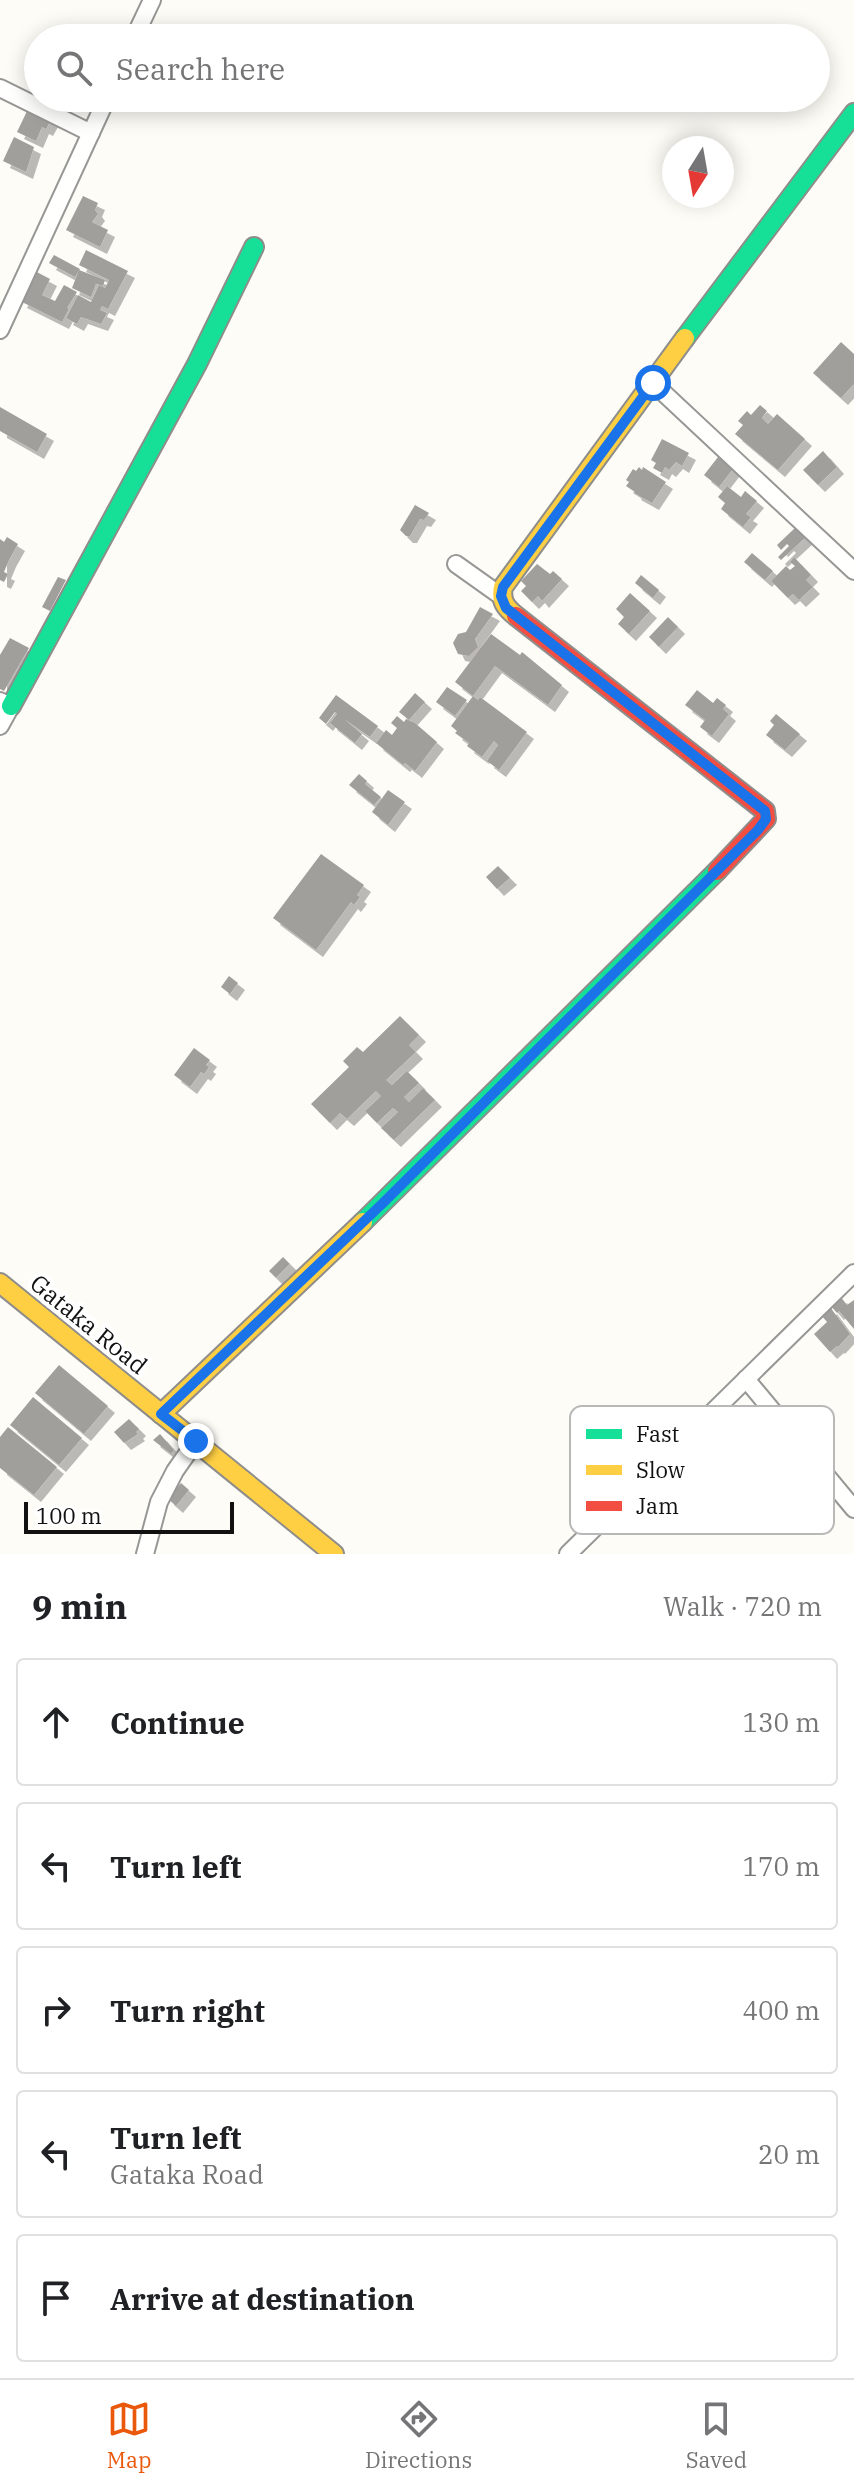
<!DOCTYPE html>
<html lang="en">
<head>
<meta charset="utf-8">
<style>
	body { margin:0; font-family:"IBM Plex Serif",serif; background:#f2f2f2; color:#202124 }
	.compass { position:absolute; left:662px; top:136px; width:72px; height:72px; border-radius:50%; background:#fff; box-shadow:0 4px 20px #0003; rotate:191deg }
	.scale { position:absolute; left:24px; bottom:20px; width:210px; box-sizing:border-box; padding-left:8px; border:4px solid #111; border-top:0; font-size:22px; line-height:28px; white-space:nowrap; color:#111; -webkit-text-stroke:6px #fff; paint-order:stroke }
	.stop { position:absolute; width:24px; height:24px; margin:-18px; border:6px solid #1a73e8; border-radius:50%; background:#fff }
	.stop.end { background:#1a73e8; border-color:#fff; box-shadow:0 2px 8px #0008 }
	.list { margin:0; padding:0; list-style:none }
	h2 { display:flex; justify-content:space-between; align-items:center; height:104px; margin:0; padding:0 32px; font-size:34px }
	h2 small { font-size:26px; font-weight:400; color:#757577 }
	.list li { display:grid; grid-template-columns:52px 1fr auto; gap:24px; align-items:center; box-sizing:border-box; height:128px; margin:0 16px 16px; padding:0 16px; border:2px solid #e0e0e0; border-radius:8px }
	.list b { display:block; font-size:30px; white-space:nowrap }
	.list p { margin:0; font-size:26px; white-space:nowrap; color:#757577 }
	.list em { font-size:26px; font-style:normal; color:#757577 }
	.icon { flex:none; width:44px; height:44px; fill:none; stroke:currentColor; stroke-width:2; stroke-linecap:round; stroke-linejoin:round }
	.map { position:relative; flex:none; width:854px; height:1554px; overflow:hidden }
	.search { position:absolute; background:#fff; box-shadow:0 4px 20px #0003; left:24px; right:24px; top:24px; height:88px; display:flex; align-items:center; gap:20px; box-sizing:border-box; padding:0 28px; border-radius:44px; color:#757577; font-size:30px }
	.sheet { height:824px; background:#fff }
	nav { display:flex; justify-content:space-around; align-items:center; box-sizing:border-box; height:112px; border-top:2px solid #e0e0e0; background:#fff; font-size:22px; color:#757577 }
	nav a { display:grid; justify-items:center; gap:4px }
	nav .on { color:#ea580c }
	.map>svg:first-child { display:block }
	.building { fill:#a19f9c; filter:url(#shadow) }
	.lines { fill:none; stroke-linecap:round; stroke-linejoin:round }
	.street-casing { stroke:#979795; stroke-width:20 }
	.fast-casing { stroke:#8e8d8b; stroke-width:22 }
	.slow-casing { stroke:#8e8d8b; stroke-width:22 }
	.jam-casing { stroke:#8e8d8b; stroke-width:22 }
	.street { stroke:#fffffe; stroke-width:16 }
	.fast { stroke:#16e098; stroke-width:18 }
	.slow { stroke:#ffcf43; stroke-width:18 }
	.jam { stroke:#f24e42; stroke-width:18 }
	.route { stroke:#1a73e8; stroke-width:10 }
	.labels { text-anchor:middle; dominant-baseline:central; stroke-width:8; stroke-linejoin:round; paint-order:stroke }
	.street-label { font-size:24px; fill:#111; stroke:#fff }
	.key { fill:#fff; stroke:#b8b8b8; stroke-width:2 }
	.key-label { font-size:22px; fill:#111 }
</style>
</head>
<body>
<div class="map">
<svg width="854" height="1554" viewBox="0 0 854 1554">
	<defs>
		<filter id="shadow"><feDropShadow dx="7" dy="7" stdDeviation="0" flood-color="#0004"/></filter>
	</defs>
	<rect width="100%" height="100%" fill="#fdfcf7"/>
	<!-- building -->
	<g class="building">
		<polygon points="28,109 51,120 46,129 42,127 36,141 17,132"/>
		<polygon points="14,137 34,147 26,172 3,161"/>
		<polygon points="83,196 98,203 95,210 98,214 92,222 108,230 100,247 66,230"/>
		<polygon points="86,250 128,271 108,309 102,306 100,310 107,313 101,324 81,317 77,324 66,318 78,295 91,302 99,285 105,288 109,280 79,265"/>
		<polygon points="54,255 80,269 75,277 49,263"/>
		<polygon points="79,270 105,280 103,286 94,283 96,284 91,297 72,288"/>
		<polygon points="35,271 50,279 42,295 55,301 64,285 77,292 67,308 69,309 62,322 20,301"/>
		<polygon points="841,342 854,354 854,384 841,398 813,373"/>
		<polygon points="760,405 767,411 762,418 768,424 777,414 805,439 778,470 735,434 743,425 738,421 747,411 751,415"/>
		<polygon points="0,407 47,434 37,452 0,431"/>
		<polygon points="662,439 689,453 682,466 676,462 669,470 665,467 662,473 653,468 656,463 651,460"/>
		<polygon points="823,451 837,467 818,485 803,470"/>
		<polygon points="718,457 727,464 730,460 736,465 719,487 704,475"/>
		<polygon points="639,467 642,470 643,467 666,482 652,503 634,493 635,492 626,486 629,482 626,480 633,469 636,471"/>
		<polygon points="727,486 741,497 745,491 757,501 746,514 751,517 743,527 721,509 725,503 718,497"/>
		<polygon points="415,505 429,513 424,520 420,519 410,536 406,536 400,530"/>
		<polygon points="796,527 806,537 781,560 778,557 789,546 787,544 781,550 777,545"/>
		<polygon points="7,537 18,544 9,560 4,572 8,574 4,582 0,580 0,539 4,542"/>
		<polygon points="752,553 773,571 765,580 744,562"/>
		<polygon points="794,557 811,575 806,580 813,587 799,600 793,594 788,598 771,581 786,566 790,570 795,566 790,562"/>
		<polygon points="537,564 550,574 553,571 562,579 542,601 538,596 532,602 521,591 526,586 521,581"/>
		<polygon points="641,575 659,590 653,598 635,583"/>
		<polygon points="58,577 66,580 50,611 42,607"/>
		<polygon points="630,593 650,611 629,634 618,624 624,617 616,609"/>
		<polygon points="480,607 493,614 475,639 478,647 469,656 458,654 453,643 458,634 466,632"/>
		<polygon points="668,617 678,627 659,647 649,637"/>
		<polygon points="491,634 520,655 522,652 562,685 548,705 495,666 473,696 455,682"/>
		<polygon points="10,638 29,648 4,691 0,689 0,655"/>
		<polygon points="447,687 467,700 455,716 436,702"/>
		<polygon points="697,690 713,703 717,698 726,705 723,709 729,714 712,736 700,727 705,720 685,705"/>
		<polygon points="415,693 425,702 409,720 399,712"/>
		<polygon points="336,695 378,726 370,737 344,719 362,734 355,743 330,723 337,714 335,712 326,724 319,718"/>
		<polygon points="473,696 478,700 480,697 527,732 499,770 487,761 498,745 494,741 482,757 467,746 469,743 455,733 457,731 451,726"/>
		<polygon points="776,714 800,734 785,750 766,735 774,725 770,721"/>
		<polygon points="397,716 404,722 406,719 415,723 437,742 415,771 405,763 403,765 376,743 386,730 392,735 397,728 391,723"/>
		<polygon points="359,774 367,781 365,784 381,797 374,805 349,785"/>
		<polygon points="388,790 405,802 388,825 372,812"/>
		<polygon points="321,854 364,885 357,895 360,897 354,905 351,902 316,950 273,918"/>
		<polygon points="498,866 510,878 497,889 486,877"/>
		<polygon points="229,976 238,983 230,994 221,987"/>
		<polygon points="400,1016 419,1035 409,1045 416,1052 386,1080 392,1085 407,1071 419,1083 404,1097 409,1102 423,1088 435,1100 394,1140 381,1128 398,1112 393,1108 377,1123 365,1111 381,1096 376,1091 347,1119 340,1113 330,1123 311,1104 349,1067 343,1061 357,1047 363,1052"/>
		<polygon points="194,1048 210,1060 206,1065 209,1067 204,1074 201,1072 190,1087 174,1075"/>
		<polygon points="283,1257 290,1264 276,1278 269,1271"/>
		<polygon points="840,1296 847,1305 854,1300 854,1329 839,1311 837,1313 830,1305"/>
		<polygon points="830,1307 850,1334 838,1347 837,1346 830,1352 814,1334 827,1322 821,1315"/>
		<polygon points="59,1365 108,1406 84,1434 35,1393"/>
		<polygon points="33,1397 82,1438 59,1465 10,1425"/>
		<polygon points="129,1419 139,1429 136,1432 138,1434 124,1443 114,1432"/>
		<polygon points="8,1427 57,1467 34,1495 0,1468 0,1437"/>
		<polygon points="160,1434 174,1450 171,1454 153,1440"/>
		<polygon points="181,1483 189,1490 176,1506 167,1498"/>
	</g>
	<g class="lines">
		<defs>
			<g id="street">
				<polyline points="134,38 152,0"/>
				<polyline points="0,88 91,133"/>
				<polyline points="0,330 107,98"/>
				<polyline points="653,383 854,571"/>
				<polyline points="456,564 501,596"/>
				<polyline points="0,701 11,706 0,726"/>
				<polyline points="746,1379 854,1509"/>
				<polyline points="145,1554 159,1502 175,1471 196,1441"/>
				<polyline points="568,1554 854,1273"/>
			</g>
			<g id="fast">
				<polyline points="685,338 854,113"/>
				<polyline points="11,706 197,364 254,247"/>
				<polyline points="363,1222 717,871"/>
			</g>
			<g id="slow">
				<path d="M516 616C506 608 500 601 503 587L685 338"/>
				<polyline points="0,1283 334,1554"/>
				<polyline points="161,1414 363,1222"/>
			</g>
			<polyline id="jam" points="516,616 765,811 766,819 717,871"/>
		</defs>
		<!-- street casing -->
		<use href="#street" class="street-casing"/>
		<!-- fast casing -->
		<use href="#fast" class="fast-casing"/>
		<!-- slow casing -->
		<use href="#slow" class="slow-casing"/>
		<!-- jam casing -->
		<use href="#jam" class="jam-casing"/>
		<!-- street -->
		<use href="#street" class="street"/>
		<!-- fast -->
		<use href="#fast" class="fast"/>
		<!-- slow -->
		<use href="#slow" class="slow"/>
		<!-- jam -->
		<use href="#jam" class="jam"/>
	</g>
	<g class="lines">
		<!-- route -->
		<polyline class="route" points="196,1441 161,1414 382,1204 758,830 766,819 765,811 506,608 501,596 503,587 653,383"/>
	</g>
	<g class="labels">
		<!-- street labels -->
		<g class="street-label">
			<text transform="translate(89 1324) rotate(39)">Gataka Road</text>
		</g>
	</g>
	<!-- legend -->
	<rect x="570" y="1406" width="264" height="128" rx="12" class="key"/>
	<rect x="586" y="1429" width="36" height="10" fill="#16e098"/>
	<rect x="586" y="1465" width="36" height="10" fill="#ffcf43"/>
	<rect x="586" y="1501" width="36" height="10" fill="#f24e42"/>
	<g class="key-label">
		<text x="636" y="1442">Fast</text>
		<text x="636" y="1478">Slow</text>
		<text x="636" y="1514">Jam</text>
	</g>
</svg>
<svg class="compass" viewBox="-18 -18 36 36"><path d="M0-13l5 13h-10z" fill="#e53935"/><path d="M0 13l5-13h-10z" fill="#757577"/></svg>
<div class="scale">100 m</div>
<div class="stop" style="left:653px;top:383px"></div>
<div class="stop end" style="left:196px;top:1441px"></div>
<div class="search"><svg class="icon" aria-label="search" viewBox="0 0 24 24"><circle cx="10" cy="10" r="6"/><path d="M15 15l6 6"/></svg>Search here</div>
</div>
<section class="sheet">
<h2>9 min<small>Walk · 720 m</small></h2>
<ul class="list">
<li><svg class="icon" aria-label="ahead" viewBox="0 0 24 24"><path d="M12 20V5M6 11l6-6 6 6"/></svg><div><b>Continue</b></div><em>130 m</em></li>
<li><svg class="icon" aria-label="left" viewBox="0 0 24 24"><path d="M17 20v-9H6M10 6l-5 5 5 5"/></svg><div><b>Turn left</b></div><em>170 m</em></li>
<li><svg class="icon" aria-label="right" viewBox="0 0 24 24"><path d="M7 20v-9h11M14 6l5 5-5 5"/></svg><div><b>Turn right</b></div><em>400 m</em></li>
<li><svg class="icon" aria-label="left" viewBox="0 0 24 24"><path d="M17 20v-9H6M10 6l-5 5 5 5"/></svg><div><b>Turn left</b><p>Gataka Road</p></div><em>20 m</em></li>
<li><svg class="icon" aria-label="arrive" viewBox="0 0 24 24"><path d="M6 21V4h12l-3 4 3 4H6"/></svg><div><b>Arrive at destination</b></div></li>
</ul>
</section>
<nav>
<a class="on"><svg class="icon" aria-label="map" viewBox="0 0 24 24"><path d="M3 6l6-2 6 2 6-2v14l-6 2-6-2-6 2zM9 4v14M15 6v14"/></svg>Map</a>
<a><svg class="icon" aria-label="directions" viewBox="0 0 24 24"><path d="M12 3l9 9-9 9-9-9zM9 14v-3h6M13 9l2 2-2 2"/></svg>Directions</a>
<a><svg class="icon" aria-label="saved" viewBox="0 0 24 24"><path d="M7 4h10v16l-5-4-5 4z"/></svg>Saved</a>
</nav>
</body>
</html>
